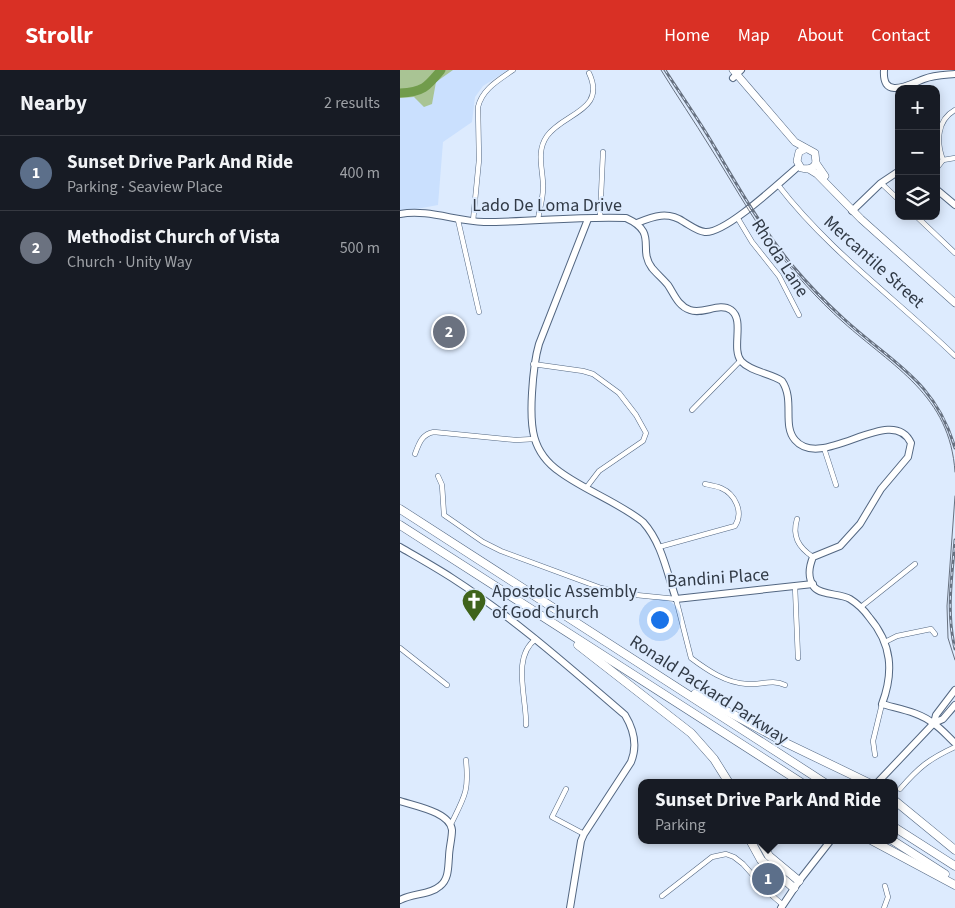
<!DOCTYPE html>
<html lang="en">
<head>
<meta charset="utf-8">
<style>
	body { margin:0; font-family:"Source Sans 3",sans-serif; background:#20242c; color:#f1f3f6 }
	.controls { position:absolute; right:15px; top:15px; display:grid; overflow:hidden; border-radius:10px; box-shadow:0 2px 12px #0003 }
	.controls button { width:45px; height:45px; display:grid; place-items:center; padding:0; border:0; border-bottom:1px solid #363941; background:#171b24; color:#f1f3f6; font:25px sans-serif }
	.you { position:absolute; left:259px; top:549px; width:18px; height:18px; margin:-12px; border:4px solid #fff; border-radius:50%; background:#1a73e8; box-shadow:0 0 0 8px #1a73e833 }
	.badge { display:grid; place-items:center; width:32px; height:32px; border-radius:50%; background:#d93025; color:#fff; font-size:16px; font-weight:700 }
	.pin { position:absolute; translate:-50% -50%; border:2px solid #fff; box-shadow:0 1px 5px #0006 }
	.popup { position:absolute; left:238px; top:709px; width:260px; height:65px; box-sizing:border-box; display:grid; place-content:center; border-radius:10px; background:#171b24; filter:drop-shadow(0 1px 4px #0005); font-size:16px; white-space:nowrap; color:#9ea1a6 }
	.popup b { font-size:19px; color:#f1f3f6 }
	.popup::after { content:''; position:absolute; left:50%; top:100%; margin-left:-10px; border:10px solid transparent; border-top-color:#171b24 }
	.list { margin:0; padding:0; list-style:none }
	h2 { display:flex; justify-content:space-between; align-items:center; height:65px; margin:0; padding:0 20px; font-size:21px }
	h2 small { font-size:16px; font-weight:400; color:#9ea1a6 }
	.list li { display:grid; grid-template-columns:32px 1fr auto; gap:15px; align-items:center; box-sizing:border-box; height:75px; padding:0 20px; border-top:1px solid #363941 }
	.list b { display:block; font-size:19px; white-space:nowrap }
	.list p { margin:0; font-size:16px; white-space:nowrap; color:#9ea1a6 }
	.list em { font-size:16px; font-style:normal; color:#9ea1a6 }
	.icon { flex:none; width:28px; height:28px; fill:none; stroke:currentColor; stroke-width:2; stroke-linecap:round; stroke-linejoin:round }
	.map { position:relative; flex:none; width:555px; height:838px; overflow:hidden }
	header { display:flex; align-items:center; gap:30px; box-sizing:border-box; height:70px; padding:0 25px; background:#d93025; color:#fff }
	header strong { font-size:24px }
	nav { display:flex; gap:28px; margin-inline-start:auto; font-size:18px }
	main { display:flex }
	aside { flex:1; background:#171b24 }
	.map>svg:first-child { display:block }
	.built { fill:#cae0fe }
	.green { fill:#a9c494 }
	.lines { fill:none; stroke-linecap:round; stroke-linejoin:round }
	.river { stroke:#719c4c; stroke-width:9 }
	.street-casing { stroke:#536782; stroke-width:5.5 }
	.secondary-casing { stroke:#536782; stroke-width:8 }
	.primary-casing { stroke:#536782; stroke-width:8 }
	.highway-casing { stroke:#536782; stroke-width:9 }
	.street { stroke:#fff; stroke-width:4.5 }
	.secondary { stroke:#fff; stroke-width:6 }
	.primary { stroke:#fff; stroke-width:7 }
	.highway { stroke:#fff; stroke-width:8 }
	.tram { stroke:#677180; stroke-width:1 }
	.rail-casing { stroke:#677180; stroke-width:3 }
	.rail { stroke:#ddebfe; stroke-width:1; stroke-dasharray:4; stroke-linecap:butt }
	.labels { text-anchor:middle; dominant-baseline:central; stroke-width:4; stroke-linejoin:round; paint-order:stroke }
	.street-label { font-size:18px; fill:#313a46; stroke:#ddebfe }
	.poi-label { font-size:18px; fill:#313a46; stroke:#ddebfe; text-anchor:start }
</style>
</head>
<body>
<header>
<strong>Strollr</strong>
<nav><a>Home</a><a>Map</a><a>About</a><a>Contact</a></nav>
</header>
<main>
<aside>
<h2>Nearby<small>2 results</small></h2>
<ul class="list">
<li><span class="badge" style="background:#5c6f8a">1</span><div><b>Sunset Drive Park And Ride</b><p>Parking · Seaview Place</p></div><em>400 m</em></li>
<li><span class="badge" style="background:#6b7280">2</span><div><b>Methodist Church of Vista</b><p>Church · Unity Way</p></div><em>500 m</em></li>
</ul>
</aside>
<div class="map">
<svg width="555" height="838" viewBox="0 0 555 838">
	<rect width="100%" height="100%" fill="#ddebfe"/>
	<!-- built -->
	<polygon class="built" points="0,0 108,0 83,16 75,27 72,52 43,72 38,135 0,142"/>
	<!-- green -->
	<polygon class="green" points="0,0 53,0 36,12 32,34 24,37 14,27 0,28"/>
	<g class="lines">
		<!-- river -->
		<path class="river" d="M0 23C23 22 27 17 41 0"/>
		<defs>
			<g id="street">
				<path d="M543 90C536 72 537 50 555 40"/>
				<polyline points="536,99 543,90 555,88"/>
				<polyline points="481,113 499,130"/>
				<path d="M378 115C429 181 496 229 555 286"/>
				<polyline points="516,146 555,183"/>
				<polyline points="337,147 352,172 379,206 399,245"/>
				<polyline points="200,148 203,82"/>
				<polyline points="58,150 79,242"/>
				<path d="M138 150C139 140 143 129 143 119 144 101 135 83 147 66 163 43 207 41 189 3"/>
				<path d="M73 151 79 90 78 37C82 19 99 10 113 0"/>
				<polyline points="133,294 183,301 193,304 219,323 236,345 246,363 243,371 199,401 186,418"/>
				<polyline points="292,340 341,290"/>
				<polyline points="424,378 436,415"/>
				<path d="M15 384C19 373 22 364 34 362L116 370 134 369"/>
				<path d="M38 406 42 415 44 445 83 472 101 481 201 518 226 524 276 529 291 588C307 600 326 613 347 614 361 615 372 609 385 615"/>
				<path d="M397 449C392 466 398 477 413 487"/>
				<path d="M259 477 335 456C344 442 335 424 321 418 316 416 310 415 305 414"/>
				<polyline points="395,516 398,588"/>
				<polyline points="461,537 515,494"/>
				<polyline points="485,572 497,566 531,559 535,564"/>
				<polyline points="0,578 47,615"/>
				<path d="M126 655C127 629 111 587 136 569"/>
				<polyline points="475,685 473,671 482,634"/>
				<polyline points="166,719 152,747 184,764"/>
				<path d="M500 719C519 697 529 689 555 677"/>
				<path d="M51 754C65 726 69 721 66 690"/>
				<polyline points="262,826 312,787 326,784 334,787 343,794 368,822 383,835"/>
				<polyline points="484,838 488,827 485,816"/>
			</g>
			<g id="secondary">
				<path d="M484 0C482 30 508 15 524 9 534 5 545 5 555 4"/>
				<polyline points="333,8 341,0"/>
				<polyline points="536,119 555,135"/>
				<polyline points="452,141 481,113 499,101"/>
				<path d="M0 144C28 139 55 151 84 152 131 152 179 146 226 148 259 163 237 178 252 198 257 204 263 209 268 215 274 224 278 236 290 240 303 245 319 232 331 240 345 250 331 278 341 291 351 302 370 303 382 311 395 330 382 355 395 370 422 402 492 332 511 373L508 387 481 419 460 454 440 476 413 487C409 497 407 507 414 517 422 526 440 523 450 529 458 534 464 540 469 547 492 574 494 602 482 634 499 639 520 642 534 654 542 659 548 667 555 673"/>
				<path d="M188 149 139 274C134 291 133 306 132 323 130 356 131 382 160 402 186 421 218 432 243 452 262 473 267 503 276 529L413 514"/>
				<path d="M237 153C254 146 268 141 284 152 291 156 297 161 305 162 326 164 382 110 399 96"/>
				<path d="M0 477C17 487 35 497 52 508 114 548 169 597 225 645 234 660 238 675 231 692L184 764 181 771 170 838"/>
				<polyline points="534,653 536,645 555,620"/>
				<polyline points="477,713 534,653 543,649 555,635"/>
				<path d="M0 731C15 736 50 742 52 760 52 769 49 778 49 787 48 797 49 809 40 816 30 825 13 823 0 830"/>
				<polyline points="381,838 399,811 431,770"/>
			</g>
			<g id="primary">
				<path d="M333 0 395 72 415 83 416 93C413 99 408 100 401 98L397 91 399 82 405 79"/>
				<polyline points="416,93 425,106"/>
				<polyline points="409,99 417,104 461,149 555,233"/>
			</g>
			<g id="highway">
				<polyline points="0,439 425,713"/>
				<polyline points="0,455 402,713"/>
				<polyline points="178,575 291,663 314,689 329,713"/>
				<polyline points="295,624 386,673 469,713"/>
				<polyline points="494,730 555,780"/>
				<polyline points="494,757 555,796"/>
				<polyline points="350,770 361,790 394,818"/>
				<polyline points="360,770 369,786 399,811"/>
				<polyline points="471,770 555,815"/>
				<polyline points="492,770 545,804"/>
			</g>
		</defs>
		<!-- street casing -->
		<use href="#street" class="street-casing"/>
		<!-- secondary casing -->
		<use href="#secondary" class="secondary-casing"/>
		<!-- primary casing -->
		<use href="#primary" class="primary-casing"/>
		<!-- highway casing -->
		<use href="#highway" class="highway-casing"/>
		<!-- street -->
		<use href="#street" class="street"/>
		<!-- secondary -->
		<use href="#secondary" class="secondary"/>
		<!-- primary -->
		<use href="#primary" class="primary"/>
		<!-- highway -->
		<use href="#highway" class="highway"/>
		<!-- tram -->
		<g class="tram">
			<path d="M261 0C277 26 294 51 310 77 331 110 350 145 373 176 394 203 417 229 443 252 493 297 550 325 555 402"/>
			<polyline points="555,426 547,536 548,568 555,590"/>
		</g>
		<defs>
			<g id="rail">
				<path d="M265 0C281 25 299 50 314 76 338 117 361 157 391 194 407 213 425 232 444 249 492 293 535 310 555 378"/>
				<path d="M555 470C552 506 546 543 555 579"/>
			</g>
		</defs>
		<!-- rail casing -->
		<use href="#rail" class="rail-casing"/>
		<!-- rail -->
		<use href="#rail" class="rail"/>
	</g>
	<!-- icons -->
	<defs>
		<symbol id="church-pin" viewBox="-11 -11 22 30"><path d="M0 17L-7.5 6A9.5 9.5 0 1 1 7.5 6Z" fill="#3f631b" stroke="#ddebfe"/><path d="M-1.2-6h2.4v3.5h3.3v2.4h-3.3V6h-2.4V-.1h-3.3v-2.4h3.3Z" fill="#fff"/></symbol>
	</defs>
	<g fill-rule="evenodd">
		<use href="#church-pin" x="60" y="517" width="28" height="38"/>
	</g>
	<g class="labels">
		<!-- street labels -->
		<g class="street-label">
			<text x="147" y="135">Lado De Loma Drive</text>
			<text transform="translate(380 188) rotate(57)">Rhoda Lane</text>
			<text transform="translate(474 192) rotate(42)">Mercantile Street</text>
			<text transform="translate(318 508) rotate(-4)">Bandini Place</text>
			<text transform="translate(309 620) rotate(33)">Ronald Packard Parkway</text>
		</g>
		<!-- poi labels -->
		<g class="poi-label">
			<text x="92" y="521">Apostolic Assembly<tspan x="92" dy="21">of God Church</tspan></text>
		</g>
	</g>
</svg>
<div class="controls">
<button>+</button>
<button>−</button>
<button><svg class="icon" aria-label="layers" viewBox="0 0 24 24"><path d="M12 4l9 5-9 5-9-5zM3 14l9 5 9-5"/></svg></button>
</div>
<div class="you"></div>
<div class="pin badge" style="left:368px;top:809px;background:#5c6f8a">1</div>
<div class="popup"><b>Sunset Drive Park And Ride</b>Parking</div>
<div class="pin badge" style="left:49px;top:262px;background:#6b7280">2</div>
</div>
</main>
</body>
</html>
